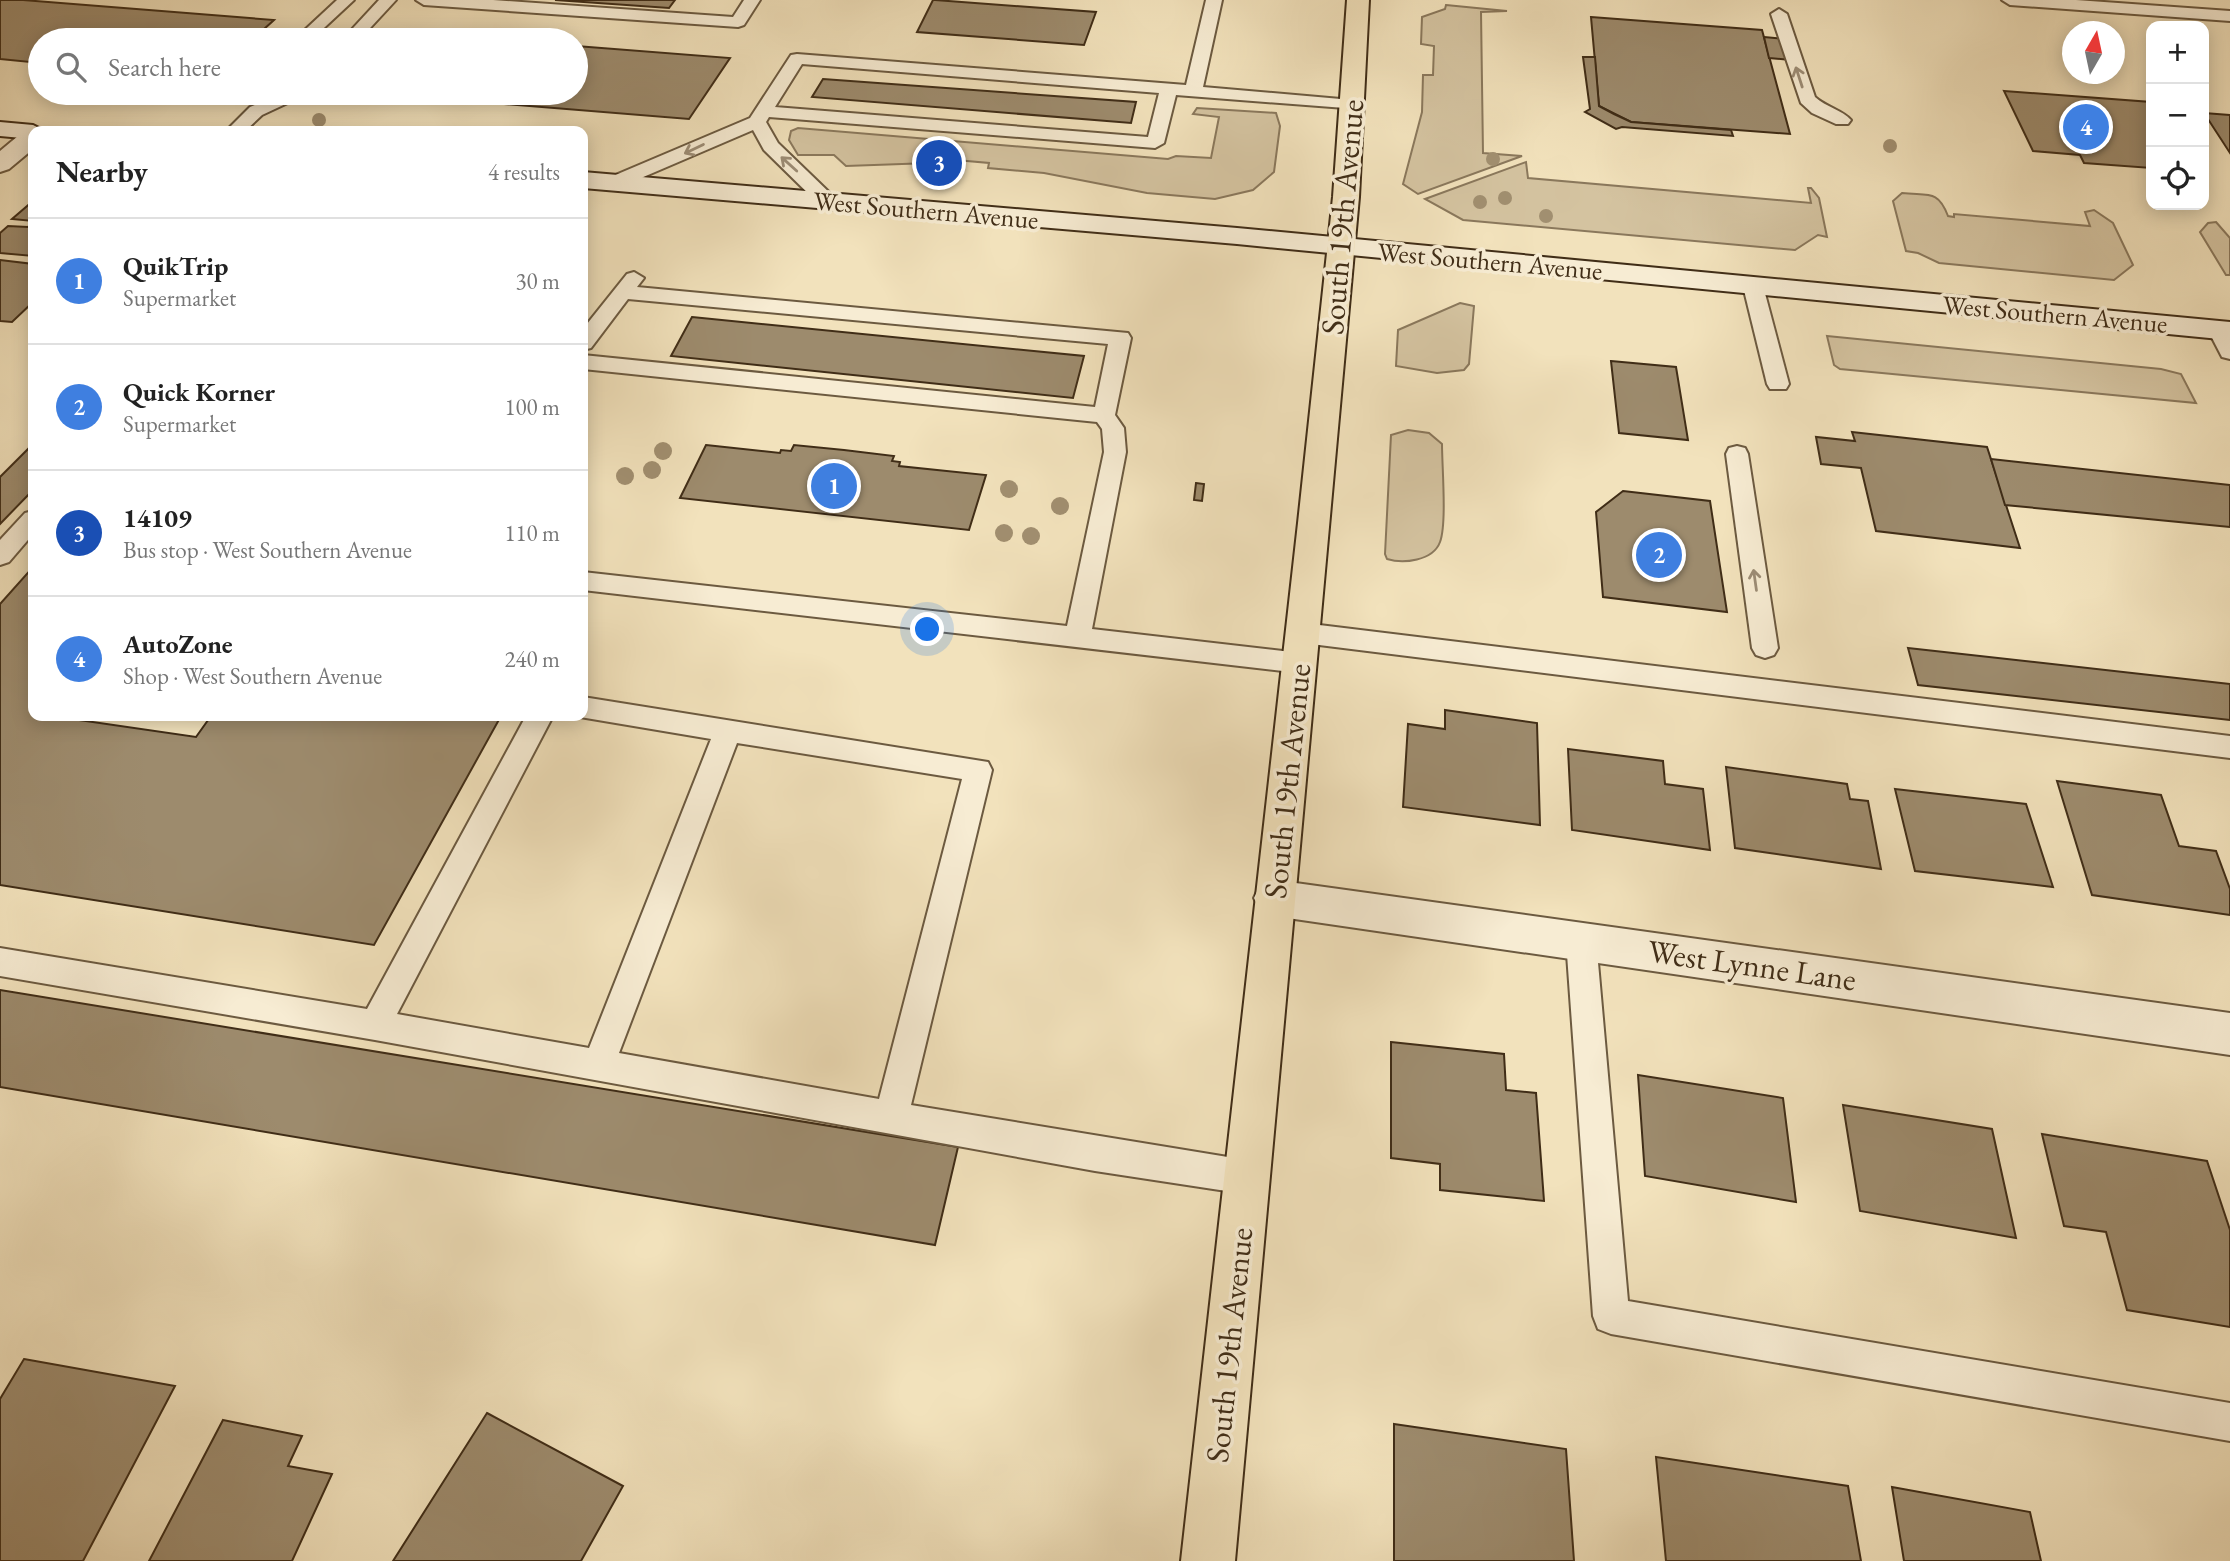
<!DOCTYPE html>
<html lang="en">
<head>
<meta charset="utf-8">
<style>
	body { margin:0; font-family:"EB Garamond",serif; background:#f6f6f6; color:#222 }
	.controls { position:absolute; right:21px; top:21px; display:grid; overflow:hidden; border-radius:14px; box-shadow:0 4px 18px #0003 }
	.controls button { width:63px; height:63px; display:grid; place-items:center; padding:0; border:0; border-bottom:2px solid #e0e0e0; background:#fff; color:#222; font:35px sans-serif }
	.compass { position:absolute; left:2062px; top:21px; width:63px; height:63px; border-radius:50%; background:#fff; box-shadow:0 4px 18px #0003; rotate:9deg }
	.you { position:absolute; left:928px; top:630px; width:24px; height:24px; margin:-18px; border:5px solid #fff; border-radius:50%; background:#1a73e8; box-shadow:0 0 0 10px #1a73e833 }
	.badge { display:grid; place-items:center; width:46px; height:46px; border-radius:50%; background:#111827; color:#fff; font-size:23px; font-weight:700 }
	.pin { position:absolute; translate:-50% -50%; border:4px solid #fff; box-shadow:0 2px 7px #0006 }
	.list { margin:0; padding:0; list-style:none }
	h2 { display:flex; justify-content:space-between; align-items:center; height:91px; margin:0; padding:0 28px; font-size:30px }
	h2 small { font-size:23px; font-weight:400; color:#767676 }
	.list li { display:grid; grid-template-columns:46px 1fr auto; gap:21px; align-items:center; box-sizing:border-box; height:126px; padding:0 28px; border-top:2px solid #e0e0e0 }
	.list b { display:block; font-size:26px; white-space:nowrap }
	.list p { margin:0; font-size:23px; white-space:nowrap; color:#767676 }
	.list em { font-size:23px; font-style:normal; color:#767676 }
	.icon { flex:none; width:38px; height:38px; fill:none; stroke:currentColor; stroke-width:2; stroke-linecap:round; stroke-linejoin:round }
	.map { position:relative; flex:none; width:2230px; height:1561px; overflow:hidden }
	.search { position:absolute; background:#fff; box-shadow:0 4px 18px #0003; left:28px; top:28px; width:560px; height:77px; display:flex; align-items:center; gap:18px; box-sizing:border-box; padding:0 24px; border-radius:38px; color:#767676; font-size:26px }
	.panel { position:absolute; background:#fff; box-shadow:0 4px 18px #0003; left:28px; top:126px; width:560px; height:595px; border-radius:14px }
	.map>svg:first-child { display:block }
	.green { fill:#d4c3a0; stroke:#8a785c; stroke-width:2 }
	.building { fill:#9d8b6d; stroke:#402d17; stroke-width:2 }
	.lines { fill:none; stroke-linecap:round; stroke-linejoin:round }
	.service-casing { stroke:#6c5a40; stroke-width:4 }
	.minor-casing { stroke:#6c5a40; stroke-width:4 }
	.secondary-casing { stroke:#402d17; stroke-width:4 }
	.primary-casing { stroke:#402d17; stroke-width:4 }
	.service { fill:#f7ecd3; fill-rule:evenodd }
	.minor { fill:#f7ecd3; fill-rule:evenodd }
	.secondary { fill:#f7ecd3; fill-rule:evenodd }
	.primary { fill:#f2e2bc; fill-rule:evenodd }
	.tree { fill:#a18f70 }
	.oneway { stroke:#9c8c75 }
	.labels { text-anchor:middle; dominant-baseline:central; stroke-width:7; stroke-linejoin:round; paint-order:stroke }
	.far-street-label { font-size:26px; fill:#402d17; stroke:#f7ecd3 }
	.street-label { font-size:32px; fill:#402d17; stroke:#f7ecd3 }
</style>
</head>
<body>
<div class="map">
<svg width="2230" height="1561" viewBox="0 0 2230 1561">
	<rect width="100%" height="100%" fill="#f2e2bc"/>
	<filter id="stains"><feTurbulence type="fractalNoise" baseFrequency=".00286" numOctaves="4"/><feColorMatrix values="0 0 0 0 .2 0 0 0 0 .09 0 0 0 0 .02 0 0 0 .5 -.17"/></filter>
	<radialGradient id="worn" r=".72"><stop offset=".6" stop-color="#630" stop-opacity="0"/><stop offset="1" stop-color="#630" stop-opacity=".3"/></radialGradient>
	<!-- green -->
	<g class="green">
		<polygon points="1446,5 1507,11 1481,12 1483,153 1522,156 1418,194 1403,184 1422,112 1423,75 1433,75 1434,46 1421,44 1422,17 1445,9"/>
		<polygon points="1197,108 1276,113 1280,126 1274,172 1253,190 1215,199 1147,193 1044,173 988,168 989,163 933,158 930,163 846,166 834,155 798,155 789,140 791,131 798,128 1168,159 1176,156 1211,158 1219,117 1193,114"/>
		<polygon points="1526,162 1528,178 1811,203 1808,188 1811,188 1819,198 1827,237 1818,235 1795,250 1463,220 1425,199"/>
		<path d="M1902 193C1928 196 1938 189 1948 216L1954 217V214L2090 226 2085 212 2094 210 2113 223 2133 265 2114 280 1939 263 1918 253 1906 251 1893 201Z"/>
		<polygon points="2216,222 2230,238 2230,275 2226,275 2200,232 2208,223"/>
		<polygon points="1460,303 1474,306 1469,364 1464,370 1437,373 1396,366 1398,330"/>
		<polygon points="1827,336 2161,369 2181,374 2196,403 1840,369 1834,365"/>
		<path d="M1408 430 1429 433 1442 444C1442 467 1447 523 1440 542 1433 561 1403 564 1387 559L1385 554 1391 435Z"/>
	</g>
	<!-- building -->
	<g class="building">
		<polygon points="0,0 23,0 274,20 252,40 40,40 40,63 0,59"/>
		<polygon points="555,0 675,0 669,8"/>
		<polygon points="933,0 935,0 1096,12 1084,45 917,32"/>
		<polygon points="1591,17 1762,30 1790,134 1631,122 1599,106"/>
		<polygon points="410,33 501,40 404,40"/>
		<polygon points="1764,37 1796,40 1802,61 1769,58"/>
		<polygon points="576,46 730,58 689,119 370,93 576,93"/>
		<polygon points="1583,57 1595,57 1599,106 1614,114 1631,122 1731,130 1733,136 1622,127 1616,129 1585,112 1590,109"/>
		<polygon points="823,79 1136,102 1131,123 812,97"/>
		<polygon points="2004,91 2151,102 2151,168 2084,163 2080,155 2033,151"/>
		<polygon points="2204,113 2230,115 2230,153"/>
		<polygon points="33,201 33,221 12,219"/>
		<polygon points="33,222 33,256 0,253 0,233 8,226 28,227"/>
		<polygon points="0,260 33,264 33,302 12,322 0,321"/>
		<polygon points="692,317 1084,356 1073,398 671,356"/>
		<polygon points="1611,361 1676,367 1688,440 1619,433"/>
		<polygon points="1852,432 1987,447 2020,548 1876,531 1861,468 1821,464 1816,437 1855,441"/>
		<polygon points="33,444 33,490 0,524 0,477"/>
		<polygon points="706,445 780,453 781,450 791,451 794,445 844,450 894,456 892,461 900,462 899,466 986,475 969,530 680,498"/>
		<polygon points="1991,459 2230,485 2230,527 2005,505"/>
		<polygon points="1196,483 1204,484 1202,501 1194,500"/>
		<polygon points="1623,491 1710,501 1727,612 1603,597 1596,512"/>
		<polygon points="33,567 33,716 82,716 79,720 196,737 211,716 501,716 374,945 0,885 0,604"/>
		<polygon points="1908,648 2230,684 2230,720 1918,685"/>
		<polygon points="1445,710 1537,723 1540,825 1403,807 1408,724 1445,729"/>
		<polygon points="1568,749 1663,761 1665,784 1703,789 1710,850 1572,830"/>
		<polygon points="1726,767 1847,784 1850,799 1868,801 1881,869 1735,848"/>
		<polygon points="2057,781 2161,795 2179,846 2216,851 2230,889 2230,915 2092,895"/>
		<polygon points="1895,789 2026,804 2053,887 1915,871"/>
		<polygon points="0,990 958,1147 935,1245 0,1087"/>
		<polygon points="1391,1042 1504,1054 1506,1090 1536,1093 1544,1201 1440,1190 1440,1164 1391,1158"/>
		<polygon points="1638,1075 1783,1098 1796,1202 1645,1176"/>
		<polygon points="1843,1105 1992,1129 2016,1238 1860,1211"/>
		<polygon points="2042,1134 2207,1161 2230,1230 2230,1327 2127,1310 2106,1232 2064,1226"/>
		<polygon points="24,1359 175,1386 83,1561 0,1561 0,1399"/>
		<polygon points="487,1413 623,1486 581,1561 393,1561"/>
		<polygon points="223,1420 302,1436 288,1466 332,1474 292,1561 149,1561"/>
		<polygon points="1394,1424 1566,1449 1574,1561 1394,1561"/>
		<polygon points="1656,1457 1848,1486 1861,1561 1666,1561"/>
		<polygon points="1892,1487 2030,1512 2041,1561 1904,1561"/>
	</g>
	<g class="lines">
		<defs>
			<g id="service">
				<polygon points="337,0 354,0 311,40 294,40"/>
				<polygon points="379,0 396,0 359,40 342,40"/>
				<polygon points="416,0 493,0 733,17 744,0 760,0 744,25 738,27 424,5"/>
				<path d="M1206 0H1222L1203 87 1352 100 1358 101 1361 105 1358 109 1176 95 1164 143 1155 148 769 117 766 122 778 143 834 197 837 201 834 205H820L764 150 753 130 620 187 613 189 604 183 606 179 750 118 791 55 797 54 1186 85ZM802 64 1159 93 1148 137 775 107Z"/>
				<polygon points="2002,0 2076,0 2230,11 2230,21 2010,5"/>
				<path d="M1779 9 1787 14 1815 97C1826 107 1842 110 1851 120L1848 124H1836L1812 113 1801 103 1771 14Z"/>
				<polygon points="285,93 309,93 262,115 245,131 226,131 250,107"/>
				<polygon points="634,272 644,278 637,287 1128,333 1131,338 1115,415 1124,428 1126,452 1092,629 1300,653 1309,656 1313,663 1309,670 1300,673 583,590 583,572 1067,626 1104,452 1102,429 1097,422 583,369 583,355 1095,407 1108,344 628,299 591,348 583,350 583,329 627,274"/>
				<polygon points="1753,280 1763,286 1789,384 1786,389 1770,389 1767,384 1743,286"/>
				<polygon points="2219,323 2226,325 2230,331 2230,359 2222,357 2208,330"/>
				<polygon points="1737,446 1745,448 1748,454 1778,648 1774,655 1765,658 1756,655 1752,648 1726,454 1729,448"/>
				<polygon points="33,511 33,534 9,562 0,565 0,540 25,513"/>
				<polygon points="1303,623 2230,736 2230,758 1303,643 1294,640 1290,633 1294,626"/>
				<path d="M583 697 988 762 992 770 911 1105 1246 1160 1258 1165 1263 1177 1258 1189 1246 1194 1095 1171 375 1040 0 976V948L367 1009 526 716H553L397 1014 589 1048 711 739 574 716H583ZM737 743 962 779 879 1099 619 1053Z"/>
				<polygon points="1581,926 1592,930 1596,940 1628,1301 2230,1403 2230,1441 1611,1334 1598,1329 1593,1316 1566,940 1570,930"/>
			</g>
			<g id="minor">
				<polygon points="33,129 42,131 33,131 33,149 9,169 0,172 0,151 24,131"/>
				<polygon points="1274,880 2230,1013 2230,1055 1274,916 1260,911 1254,898 1260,885"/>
			</g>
			<g id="secondary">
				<polygon points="0,122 33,125 45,131 33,131 33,139 0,136"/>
				<polygon points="583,172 1237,228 2230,322 2230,340 1237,244 583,188"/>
			</g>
			<polygon id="primary" points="1347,0 1369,0 1359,197 1235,1561 1181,1561 1298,523 1333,197"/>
		</defs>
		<!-- service casing -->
		<use href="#service" class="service-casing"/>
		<!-- minor casing -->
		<use href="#minor" class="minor-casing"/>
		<!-- secondary casing -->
		<use href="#secondary" class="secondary-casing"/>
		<!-- primary casing -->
		<use href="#primary" class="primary-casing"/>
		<!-- service -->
		<use href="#service" class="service"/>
		<!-- minor -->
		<use href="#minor" class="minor"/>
		<!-- secondary -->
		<use href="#secondary" class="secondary"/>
		<!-- primary -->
		<use href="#primary" class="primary"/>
	</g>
	<!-- trees -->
	<g class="tree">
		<circle cx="319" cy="120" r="7"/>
		<circle cx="1890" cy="146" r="7"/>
		<circle cx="1493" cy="159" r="7"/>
		<circle cx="1505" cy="198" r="7"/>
		<circle cx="1480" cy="202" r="7"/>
		<circle cx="1546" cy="216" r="7"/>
		<circle cx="663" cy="451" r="9"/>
		<circle cx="652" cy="470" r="9"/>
		<circle cx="625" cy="476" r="9"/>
		<circle cx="1009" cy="489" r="9"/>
		<circle cx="1060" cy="506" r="9"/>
		<circle cx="1004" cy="533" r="9"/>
		<circle cx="1031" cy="536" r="9"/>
	</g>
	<!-- one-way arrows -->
	<defs><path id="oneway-shaft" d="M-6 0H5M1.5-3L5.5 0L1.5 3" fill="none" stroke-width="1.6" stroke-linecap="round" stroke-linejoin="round" transform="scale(1.75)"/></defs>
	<g class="oneway">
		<use href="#oneway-shaft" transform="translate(1799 77) rotate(-108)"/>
		<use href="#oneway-shaft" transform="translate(694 149) rotate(154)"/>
		<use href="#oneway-shaft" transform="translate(789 164) rotate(-138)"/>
		<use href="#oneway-shaft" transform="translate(1755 580) rotate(-98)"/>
	</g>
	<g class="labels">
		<!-- far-street labels -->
		<g class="far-street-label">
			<text transform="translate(926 210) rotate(5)">West Southern Avenue</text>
			<text transform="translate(1490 261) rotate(5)">West Southern Avenue</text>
			<text transform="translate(2055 314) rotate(5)">West Southern Avenue</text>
		</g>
		<!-- street labels -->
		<g class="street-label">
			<text transform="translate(1342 217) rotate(-85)">South 19th Avenue</text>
			<text transform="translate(1287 781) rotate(-84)">South 19th Avenue</text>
			<text transform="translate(1752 965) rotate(8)">West Lynne Lane</text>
			<text transform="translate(1229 1345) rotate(-84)">South 19th Avenue</text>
		</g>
	</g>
	<rect width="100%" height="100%" filter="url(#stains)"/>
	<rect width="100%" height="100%" fill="url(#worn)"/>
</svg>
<div class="controls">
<button>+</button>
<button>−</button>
<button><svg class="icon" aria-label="locate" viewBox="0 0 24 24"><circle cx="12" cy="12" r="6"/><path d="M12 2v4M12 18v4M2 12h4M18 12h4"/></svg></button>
</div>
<svg class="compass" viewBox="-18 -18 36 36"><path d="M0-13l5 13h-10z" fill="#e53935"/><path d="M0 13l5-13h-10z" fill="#767676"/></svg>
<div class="you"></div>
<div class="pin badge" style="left:834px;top:486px;background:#3f7fe0">1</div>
<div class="pin badge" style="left:1659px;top:555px;background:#3f7fe0">2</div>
<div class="pin badge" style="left:939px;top:163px;background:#1a4fb4">3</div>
<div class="pin badge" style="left:2086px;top:127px;background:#3f7fe0">4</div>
<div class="search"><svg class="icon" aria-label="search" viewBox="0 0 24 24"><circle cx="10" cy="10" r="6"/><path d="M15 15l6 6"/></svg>Search here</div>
<section class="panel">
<h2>Nearby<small>4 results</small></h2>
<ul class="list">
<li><span class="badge" style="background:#3f7fe0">1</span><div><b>QuikTrip</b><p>Supermarket</p></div><em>30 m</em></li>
<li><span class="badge" style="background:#3f7fe0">2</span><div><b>Quick Korner</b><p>Supermarket</p></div><em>100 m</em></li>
<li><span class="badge" style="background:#1a4fb4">3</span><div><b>14109</b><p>Bus stop · West Southern Avenue</p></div><em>110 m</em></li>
<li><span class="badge" style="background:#3f7fe0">4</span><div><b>AutoZone</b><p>Shop · West Southern Avenue</p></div><em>240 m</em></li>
</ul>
</section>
</div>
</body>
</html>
